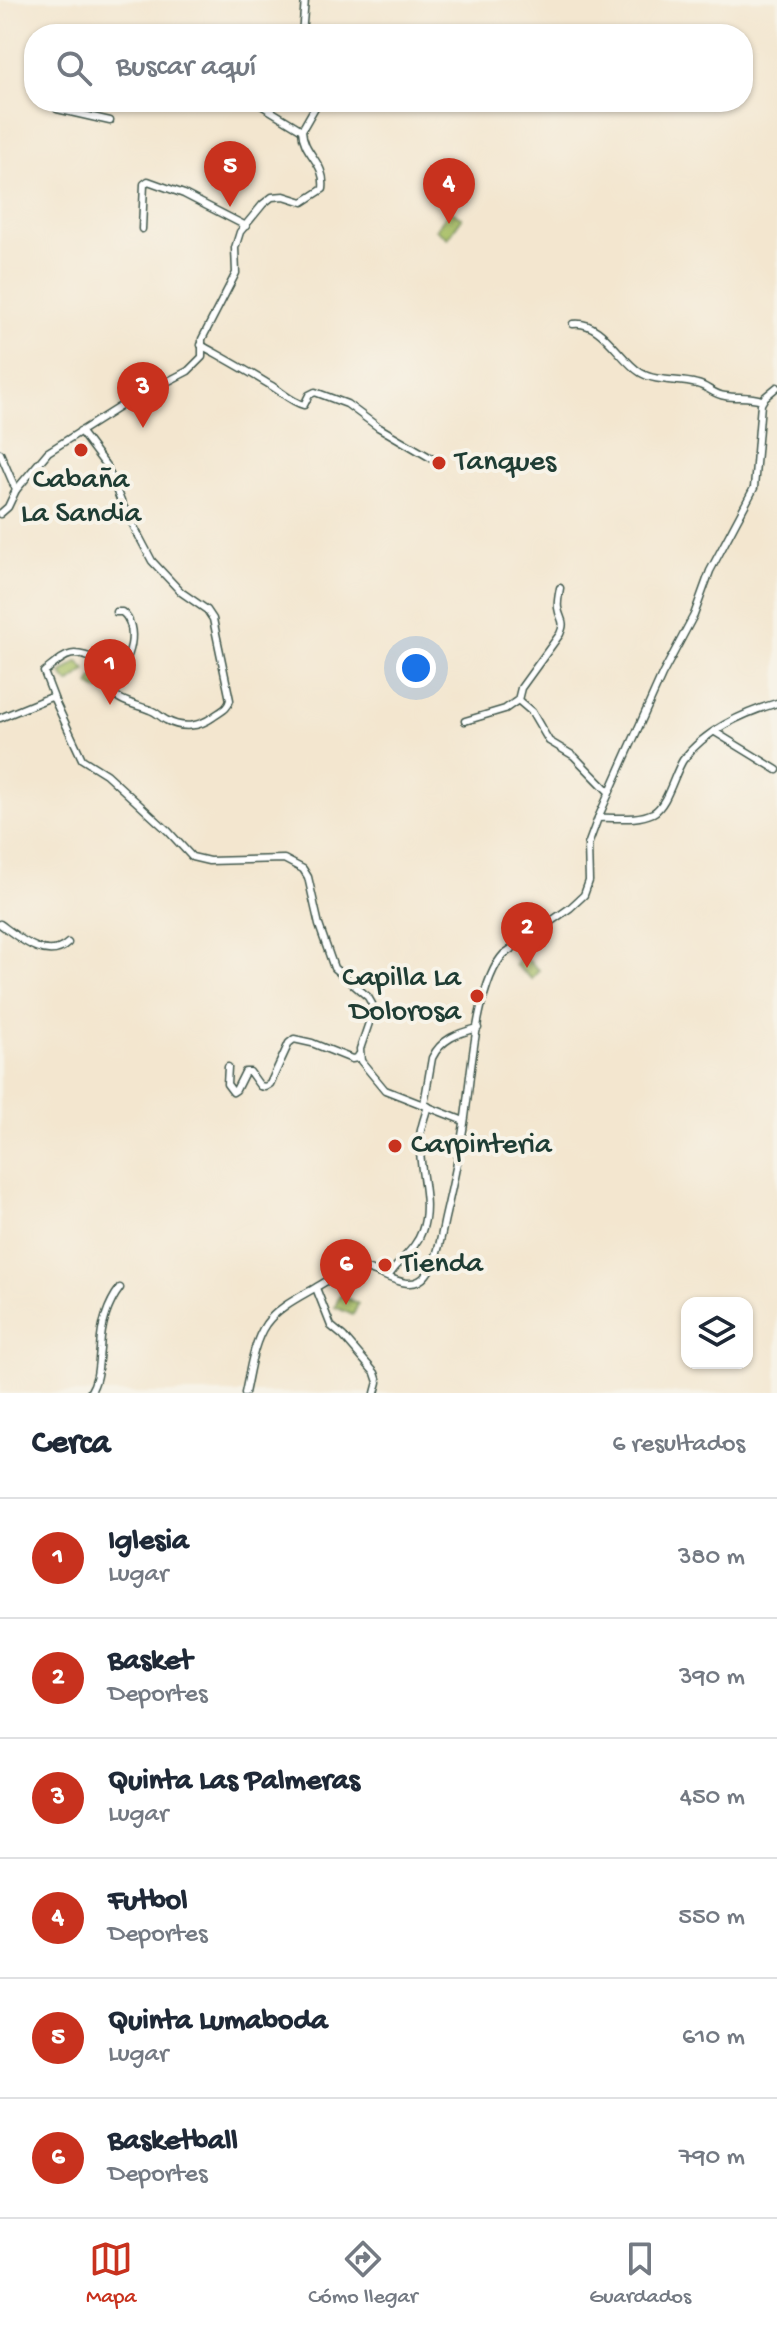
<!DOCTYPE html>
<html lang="es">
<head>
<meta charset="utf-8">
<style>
	body { margin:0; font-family:"Gochi Hand",sans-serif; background:#f2f2f3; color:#1f2937 }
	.controls { position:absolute; right:24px; bottom:24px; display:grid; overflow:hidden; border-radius:16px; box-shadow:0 2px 6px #0004 }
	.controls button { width:72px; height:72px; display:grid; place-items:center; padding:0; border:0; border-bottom:2px solid #e0e1e3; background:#fff; color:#1f2937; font:40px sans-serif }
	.you { position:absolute; left:416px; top:668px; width:28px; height:28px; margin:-20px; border:6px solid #fff; border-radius:50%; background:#1a73e8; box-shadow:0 0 0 12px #1a73e833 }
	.badge { display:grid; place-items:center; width:52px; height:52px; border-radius:50%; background:#c8321e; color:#fff; font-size:26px; font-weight:700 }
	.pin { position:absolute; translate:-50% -66px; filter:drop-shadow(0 2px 4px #0008) }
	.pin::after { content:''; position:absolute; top:42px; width:28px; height:24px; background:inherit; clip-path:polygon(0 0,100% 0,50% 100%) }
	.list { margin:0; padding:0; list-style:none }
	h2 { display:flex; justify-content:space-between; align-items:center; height:104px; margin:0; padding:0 32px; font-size:34px }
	h2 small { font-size:26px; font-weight:400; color:#747a83 }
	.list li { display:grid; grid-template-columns:52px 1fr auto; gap:24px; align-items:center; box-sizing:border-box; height:120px; padding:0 32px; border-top:2px solid #e0e1e3 }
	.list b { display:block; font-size:30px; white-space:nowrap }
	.list p { margin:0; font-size:26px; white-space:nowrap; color:#747a83 }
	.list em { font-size:26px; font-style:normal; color:#747a83 }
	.icon { flex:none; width:44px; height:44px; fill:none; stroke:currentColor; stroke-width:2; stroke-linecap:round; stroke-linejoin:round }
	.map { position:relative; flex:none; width:777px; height:1393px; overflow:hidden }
	.search { position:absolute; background:#fff; box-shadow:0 2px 6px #0004; left:24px; right:24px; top:24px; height:88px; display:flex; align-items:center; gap:20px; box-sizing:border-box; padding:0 28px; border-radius:32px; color:#747a83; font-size:30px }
	.sheet { height:824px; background:#fff }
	nav { display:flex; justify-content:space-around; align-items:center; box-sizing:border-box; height:112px; border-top:2px solid #e0e1e3; background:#fff; font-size:22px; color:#747a83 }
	nav a { display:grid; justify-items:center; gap:4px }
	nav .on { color:#c8321e }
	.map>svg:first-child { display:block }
	.green { fill:#a9c066; stroke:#647e4d; stroke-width:2 }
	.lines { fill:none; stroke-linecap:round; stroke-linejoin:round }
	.minor-casing { stroke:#3f564b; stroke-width:9 }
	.minor { stroke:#fff; stroke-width:6 }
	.poi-dot { fill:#c8321e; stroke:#f7f3e8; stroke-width:3 }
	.labels { text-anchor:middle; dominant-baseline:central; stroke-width:8; stroke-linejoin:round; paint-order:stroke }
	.poi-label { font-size:30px; fill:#1f3d34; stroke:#f7f3e8; text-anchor:start }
</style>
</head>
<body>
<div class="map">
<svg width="777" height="1393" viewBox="0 0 777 1393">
	<rect width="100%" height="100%" fill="#f7f3e8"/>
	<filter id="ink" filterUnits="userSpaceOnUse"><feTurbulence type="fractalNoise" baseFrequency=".0125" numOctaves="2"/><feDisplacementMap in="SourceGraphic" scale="16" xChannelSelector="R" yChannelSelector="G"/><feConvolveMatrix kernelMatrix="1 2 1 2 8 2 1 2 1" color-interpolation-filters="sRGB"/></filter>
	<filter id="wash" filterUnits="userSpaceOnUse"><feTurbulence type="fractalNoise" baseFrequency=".006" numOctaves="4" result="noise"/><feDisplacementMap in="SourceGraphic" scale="32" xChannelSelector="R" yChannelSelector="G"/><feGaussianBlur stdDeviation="1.8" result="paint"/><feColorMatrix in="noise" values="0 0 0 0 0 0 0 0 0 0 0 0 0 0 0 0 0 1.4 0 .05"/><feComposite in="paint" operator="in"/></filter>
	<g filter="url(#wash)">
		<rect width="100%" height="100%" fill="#f3e6cf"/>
		<!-- green -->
		<g class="green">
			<polygon points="450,210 462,218 448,238 436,229"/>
			<polygon points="78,661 86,670 69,683 61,674"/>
			<polygon points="100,666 111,673 100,691 89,685"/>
			<polygon points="523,956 539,970 532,979 515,965"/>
			<polygon points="340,1295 358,1304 353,1315 335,1307"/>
		</g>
	</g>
	<g filter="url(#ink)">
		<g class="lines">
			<defs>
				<g id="minor">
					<polyline points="302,34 305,0"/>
					<polyline points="58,102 55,105 57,109 110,121"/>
					<polyline points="256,102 302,130"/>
					<polyline points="142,229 144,184 148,181 184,194 246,226"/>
					<path d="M573 324C602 320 619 360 641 373 656 382 679 379 697 384 707 386 714 395 725 396 738 398 749 396 762 400"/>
					<path d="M201 345C224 358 248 371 270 385 281 391 291 402 304 405L309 395 315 392 347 404 378 427 436 461"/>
					<polyline points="0,453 16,490"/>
					<path d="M0 514 8 507 16 490 48 452 124 404 188 371 202 357V339L236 273 235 248 240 232 263 204 272 197 284 196 303 202 323 189C326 161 303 155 302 130L318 102"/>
					<path d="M560 588C559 594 557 602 558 608 560 621 566 620 560 634L521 688 518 700 532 712 549 741 574 756 608 791"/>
					<path d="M114 674C131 664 140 626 122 612H116"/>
					<path d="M54 698 44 672C67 654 70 648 99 661 106 665 110 666 114 674L107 686C116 702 135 704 150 710 157 712 160 717 166 720 182 729 199 727 213 717 221 711 228 709 230 700L213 619 207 610 181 592 152 561 122 504 107 467 80 431"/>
					<polyline points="0,718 51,697 54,699 82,759 106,774 168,831 192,857 209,861 284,859 303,869 308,877 319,925 334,968 368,997 372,1004 372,1014 360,1049 361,1061 385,1090 464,1121"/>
					<polyline points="465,721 505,709 518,700"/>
					<polyline points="715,732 777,770"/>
					<polyline points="598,818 662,675 694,615 710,571 754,488 761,404 765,397 777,387"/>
					<path d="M0 924C18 937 47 963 68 943"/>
					<polyline points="228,1067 227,1084 233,1092 236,1090 245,1072 250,1072 260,1086 265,1087 270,1084 289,1043 294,1039 312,1043 352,1059 357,1058 359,1055"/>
					<path d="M424 1104 432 1058C441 1039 458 1033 478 1028"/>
					<path d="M388 1277C398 1261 416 1249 422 1231 433 1201 417 1167 420 1136 421 1126 425 1116 428 1106"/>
					<polyline points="316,1288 331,1326 343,1336 375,1373 378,1382 375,1393"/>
					<path d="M90 1393C99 1379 98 1365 100 1349 101 1328 107 1305 120 1288"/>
					<path d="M245 1393C250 1371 253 1343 266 1324 279 1306 302 1296 320 1285 332 1278 345 1268 358 1268 378 1267 409 1297 426 1275 438 1260 441 1236 445 1218 453 1184 460 1151 465 1117 471 1076 476 983 504 954L570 908 584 895 589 881 588 845 598 818C615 817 636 821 653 813 667 806 674 774 683 760 704 731 743 713 777 703"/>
				</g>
			</defs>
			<!-- minor casing -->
			<use href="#minor" class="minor-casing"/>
			<!-- minor -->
			<use href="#minor" class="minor"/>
		</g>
	</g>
	<!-- markers -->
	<g class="poi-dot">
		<circle cx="81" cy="450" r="8"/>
		<circle cx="439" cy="463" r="8"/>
		<circle cx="477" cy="996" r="8"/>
		<circle cx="395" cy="1146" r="8"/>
		<circle cx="385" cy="1265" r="8"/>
	</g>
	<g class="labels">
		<!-- poi labels -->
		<g class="poi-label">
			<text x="455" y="463">Tanques</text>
			<text x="81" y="481" text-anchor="middle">Cabaña<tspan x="81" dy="34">La Sandia</tspan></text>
			<text x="461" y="979" text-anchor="end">Capilla La<tspan x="461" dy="34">Dolorosa</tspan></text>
			<text x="411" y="1146">Carpinteria</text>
			<text x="401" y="1265">Tienda</text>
		</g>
	</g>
</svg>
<div class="controls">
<button><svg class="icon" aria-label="layers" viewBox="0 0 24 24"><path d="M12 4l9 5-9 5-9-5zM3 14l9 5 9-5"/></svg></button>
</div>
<div class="you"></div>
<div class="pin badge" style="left:110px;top:705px">1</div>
<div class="pin badge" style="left:527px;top:968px">2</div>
<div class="pin badge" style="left:143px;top:428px">3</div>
<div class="pin badge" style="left:449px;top:224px">4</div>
<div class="pin badge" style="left:230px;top:207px">5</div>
<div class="pin badge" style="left:346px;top:1305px">6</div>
<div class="search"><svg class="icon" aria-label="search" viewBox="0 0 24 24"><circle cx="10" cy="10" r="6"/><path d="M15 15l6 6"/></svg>Buscar aquí</div>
</div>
<section class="sheet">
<h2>Cerca<small>6 resultados</small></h2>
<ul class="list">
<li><span class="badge">1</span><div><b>Iglesia</b><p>Lugar</p></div><em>380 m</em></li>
<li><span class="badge">2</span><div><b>Basket</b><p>Deportes</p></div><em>390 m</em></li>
<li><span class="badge">3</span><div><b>Quinta Las Palmeras</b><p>Lugar</p></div><em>450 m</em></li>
<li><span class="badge">4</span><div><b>Futbol</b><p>Deportes</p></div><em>550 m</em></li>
<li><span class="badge">5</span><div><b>Quinta Lumaboda</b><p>Lugar</p></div><em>610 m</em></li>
<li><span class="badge">6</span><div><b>Basketball</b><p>Deportes</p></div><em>790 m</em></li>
</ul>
</section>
<nav>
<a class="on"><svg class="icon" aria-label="map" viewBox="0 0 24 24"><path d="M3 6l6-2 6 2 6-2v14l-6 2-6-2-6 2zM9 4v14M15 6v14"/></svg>Mapa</a>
<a><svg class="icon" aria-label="directions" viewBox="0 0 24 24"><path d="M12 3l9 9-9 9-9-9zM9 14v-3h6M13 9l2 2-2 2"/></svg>Cómo llegar</a>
<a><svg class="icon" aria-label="saved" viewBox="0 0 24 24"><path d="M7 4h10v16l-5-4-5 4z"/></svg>Guardados</a>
</nav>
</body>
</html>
